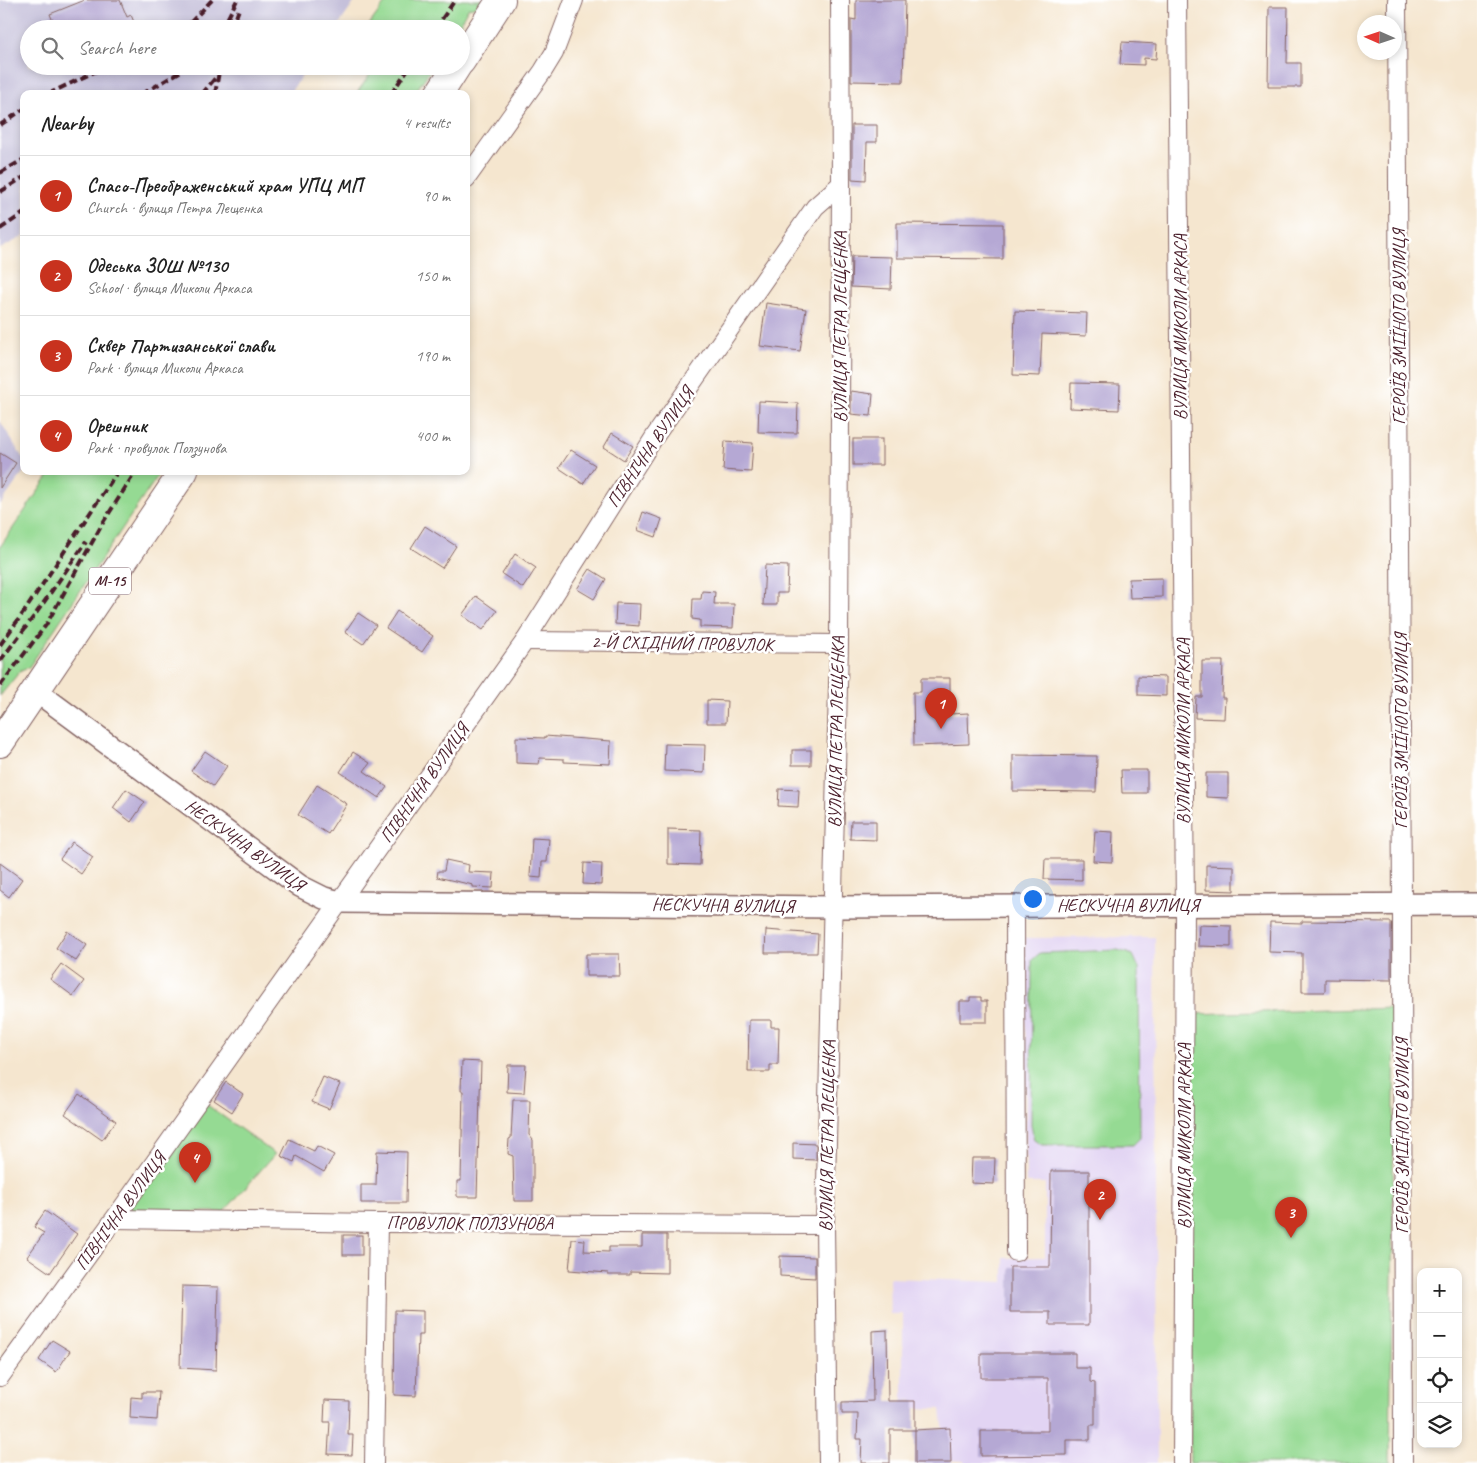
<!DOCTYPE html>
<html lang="en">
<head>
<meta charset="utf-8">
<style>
	body { margin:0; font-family:Caveat,sans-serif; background:#f6f6f6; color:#222 }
	.controls { position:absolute; right:15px; bottom:15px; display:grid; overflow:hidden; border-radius:10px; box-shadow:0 2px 8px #0003 }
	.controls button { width:45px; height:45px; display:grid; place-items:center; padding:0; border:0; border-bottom:1px solid #e0e0e0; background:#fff; color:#222; font:25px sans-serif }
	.compass { position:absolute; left:1357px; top:15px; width:45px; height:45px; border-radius:50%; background:#fff; box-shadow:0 2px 8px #0003; rotate:273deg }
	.you { position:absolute; left:1032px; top:898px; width:18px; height:18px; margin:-12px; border:4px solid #fff; border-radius:50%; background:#1a73e8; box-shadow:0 0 0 8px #1a73e833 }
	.badge { display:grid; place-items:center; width:32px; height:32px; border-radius:50%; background:#c8321e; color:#fff; font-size:16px; font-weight:700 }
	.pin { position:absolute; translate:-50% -41px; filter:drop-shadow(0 1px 2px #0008) }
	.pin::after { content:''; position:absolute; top:26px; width:18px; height:15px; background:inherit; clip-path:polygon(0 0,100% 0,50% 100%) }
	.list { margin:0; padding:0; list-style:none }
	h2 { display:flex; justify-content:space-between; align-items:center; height:65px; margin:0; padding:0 20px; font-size:21px }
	h2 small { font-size:16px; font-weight:400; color:#767676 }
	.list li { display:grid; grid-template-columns:32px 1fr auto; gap:15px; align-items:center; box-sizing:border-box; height:80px; padding:0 20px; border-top:1px solid #e0e0e0 }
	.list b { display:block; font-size:19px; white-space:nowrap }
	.list p { margin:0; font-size:16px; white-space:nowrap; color:#767676 }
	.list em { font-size:16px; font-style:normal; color:#767676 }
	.icon { flex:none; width:28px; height:28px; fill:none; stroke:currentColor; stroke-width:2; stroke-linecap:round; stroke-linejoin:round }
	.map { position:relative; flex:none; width:1477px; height:1463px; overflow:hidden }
	.search { position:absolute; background:#fff; box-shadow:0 2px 8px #0003; left:20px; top:20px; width:450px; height:55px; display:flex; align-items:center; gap:12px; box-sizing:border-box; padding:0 18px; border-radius:28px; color:#767676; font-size:19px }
	.panel { position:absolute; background:#fff; box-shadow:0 2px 8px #0003; left:20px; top:90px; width:450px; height:385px; border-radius:10px }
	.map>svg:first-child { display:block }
	.built { fill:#e2d4f3 }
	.industrial { fill:#c5c0da }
	.green { fill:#95da93; stroke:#707c5f }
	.building { fill:#b5a8d4 }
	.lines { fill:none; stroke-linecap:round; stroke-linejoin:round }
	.minor-casing { stroke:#866564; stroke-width:20 }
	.tertiary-casing { stroke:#866564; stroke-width:24 }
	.primary-casing { stroke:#866564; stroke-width:30 }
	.minor { stroke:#fff; stroke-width:18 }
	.tertiary { stroke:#fff; stroke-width:21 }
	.primary { stroke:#fff; stroke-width:28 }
	.rail { stroke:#4a1f2b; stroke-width:4; stroke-dasharray:8 4; stroke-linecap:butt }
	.labels { text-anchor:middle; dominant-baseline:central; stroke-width:5; stroke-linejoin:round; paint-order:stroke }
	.shield { fill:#fff; stroke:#80626b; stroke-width:1 }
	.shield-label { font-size:16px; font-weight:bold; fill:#4a1f2b }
	.street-label { font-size:18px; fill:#4a1f2b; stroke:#fff }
</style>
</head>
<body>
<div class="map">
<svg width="1477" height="1463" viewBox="0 0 1477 1463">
	<rect width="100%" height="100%" fill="#fff"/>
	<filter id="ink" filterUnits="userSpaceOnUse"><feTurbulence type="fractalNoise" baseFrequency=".02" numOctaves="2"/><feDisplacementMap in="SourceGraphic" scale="10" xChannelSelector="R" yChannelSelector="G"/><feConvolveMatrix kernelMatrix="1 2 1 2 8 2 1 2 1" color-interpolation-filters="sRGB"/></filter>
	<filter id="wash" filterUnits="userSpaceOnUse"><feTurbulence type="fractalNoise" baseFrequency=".0096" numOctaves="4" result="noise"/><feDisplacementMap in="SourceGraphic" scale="20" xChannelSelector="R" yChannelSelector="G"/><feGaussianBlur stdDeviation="1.12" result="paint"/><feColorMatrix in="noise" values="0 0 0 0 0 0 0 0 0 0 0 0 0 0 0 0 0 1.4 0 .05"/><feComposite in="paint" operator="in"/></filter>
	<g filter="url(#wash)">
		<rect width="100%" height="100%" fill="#f5e6cf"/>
		<!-- built -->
		<polygon class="built" points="1155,937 1157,1463 964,1463 964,1461 947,1460 941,1409 913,1408 912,1400 903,1401 903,1314 890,1314 889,1278 1004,1282 1004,1258 1045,1257 1045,1183 1026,1183 1025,938"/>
		<!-- industrial -->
		<g class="industrial">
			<polygon points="0,0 356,0 336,29 29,29 29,66 309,66 289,94 24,94 24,236 0,249"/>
			<polygon points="0,421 24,460 24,471 0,505"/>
		</g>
		<!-- green -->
		<g class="green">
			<polygon points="387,0 484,0 483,5 468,8 457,29 366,29"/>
			<polygon points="376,66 433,66 414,94 356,94"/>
			<polygon points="52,471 161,471 29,667 21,670 0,696 0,547"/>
			<polygon points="1118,950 1133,955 1139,968 1140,1138 1133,1145 1042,1145 1034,1140 1031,1125 1032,960 1040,953"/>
			<polygon points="1395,1008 1390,1463 1190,1463 1191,1014"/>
			<polygon points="199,1099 275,1154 224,1212 120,1211"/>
		</g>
		<g id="blocks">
			<!-- building -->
			<g class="building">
				<polygon points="85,0 120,0 127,17 131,15 137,29 56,29 50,14"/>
				<polygon points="856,0 905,0 903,82 851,81 851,19 856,20"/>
				<polygon points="1269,7 1288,7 1287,63 1301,63 1301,87 1268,87"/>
				<polygon points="1122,42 1157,44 1156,59 1144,58 1144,65 1120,64"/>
				<polygon points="852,125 877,125 877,142 867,142 866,180 852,179"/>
				<polygon points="897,223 1003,224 1003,259 897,258"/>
				<polygon points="852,256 892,257 891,289 851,287"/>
				<polygon points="766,303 806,309 800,351 760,346"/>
				<polygon points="1015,311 1087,313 1086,336 1042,334 1040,376 1013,375"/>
				<polygon points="1071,383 1120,384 1119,410 1070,408"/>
				<polygon points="851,391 873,394 871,416 851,414"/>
				<polygon points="759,401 798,403 797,433 758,432"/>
				<polygon points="612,433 633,446 624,460 604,447"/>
				<rect x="853" y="439" width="29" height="26"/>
				<polygon points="725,441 753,443 751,472 723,470"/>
				<polygon points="571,450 595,465 583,484 559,468"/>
				<polygon points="0,453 16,463 0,488"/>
				<polygon points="643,512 662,519 656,537 637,530"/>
				<polygon points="425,526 456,546 442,568 411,548"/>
				<polygon points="515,554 536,568 523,588 502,574"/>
				<polygon points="765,565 788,566 787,593 777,593 777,605 763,605"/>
				<polygon points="590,569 606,579 594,599 577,589"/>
				<polygon points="1162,578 1162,597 1130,598 1129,579"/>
				<polygon points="702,591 715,592 714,604 734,604 733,628 700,627 700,620 692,619 693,599 701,599"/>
				<polygon points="476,596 497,611 483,630 462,615"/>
				<polygon points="616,603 640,604 639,626 615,624"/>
				<polygon points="397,611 433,636 422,652 386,628"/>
				<polygon points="358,613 376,625 363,644 345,632"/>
				<polygon points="1202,661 1223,661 1222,698 1225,698 1224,719 1195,718 1196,697 1202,697"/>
				<polygon points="1138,676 1166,677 1166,696 1138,695"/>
				<polygon points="921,678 950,678 950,714 968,713 969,744 914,746 913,692 921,692"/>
				<polygon points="707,700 727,701 726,723 707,723"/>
				<polygon points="545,736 611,741 610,764 564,762 564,759 540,758 539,764 516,763 516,737 545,738"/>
				<polygon points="665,744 705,745 704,773 664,771"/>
				<rect x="792" y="750" width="19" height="15"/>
				<polygon points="205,751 227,766 213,786 191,771"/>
				<polygon points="353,752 370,763 364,771 387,787 379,798 340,772"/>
				<polygon points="1013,755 1097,756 1096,792 1013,791"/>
				<polygon points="1121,770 1147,770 1147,793 1122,793"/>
				<polygon points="1206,773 1228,773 1228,798 1206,797"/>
				<polygon points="317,785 347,804 328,834 298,815"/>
				<polygon points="126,789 145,802 131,822 113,808"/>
				<polygon points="779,789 799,790 798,807 778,806"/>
				<polygon points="851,821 876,821 876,840 850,839"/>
				<polygon points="668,829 701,830 700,865 668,864"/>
				<polygon points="1095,831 1113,832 1112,862 1093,861"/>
				<polygon points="532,838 549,839 547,862 542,862 541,878 530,877"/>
				<polygon points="72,842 93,857 81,874 60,859"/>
				<polygon points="1045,859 1082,859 1082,880 1044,879"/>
				<polygon points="446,860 469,865 468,872 494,873 493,888 473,887 473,885 437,877 438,871 444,871"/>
				<polygon points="0,863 22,879 9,897 0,890"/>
				<polygon points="584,863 602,864 601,885 583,884"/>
				<polygon points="1206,865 1234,866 1234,891 1206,890"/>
				<polygon points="1302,921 1391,922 1391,980 1325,979 1325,992 1302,992 1302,953 1269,952 1270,922 1302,923"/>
				<polygon points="1199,925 1231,926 1231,947 1198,946"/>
				<polygon points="766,930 818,934 817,953 765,953"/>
				<polygon points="67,931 87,945 76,961 56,948"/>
				<polygon points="586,954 619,954 620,976 586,976"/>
				<polygon points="61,964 84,981 73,996 50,979"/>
				<polygon points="970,997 981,997 981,1001 987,1001 987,1022 960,1022 960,1001 970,1001"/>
				<polygon points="749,1020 771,1020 771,1027 779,1027 778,1065 770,1065 770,1072 748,1072"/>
				<polygon points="462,1061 481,1062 477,1197 457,1197 457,1181 461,1181 463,1091 461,1091"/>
				<polygon points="508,1065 526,1065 524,1093 507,1092"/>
				<polygon points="323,1077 340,1084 329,1109 312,1102"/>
				<polygon points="226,1082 243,1094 232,1112 214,1100"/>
				<polygon points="79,1094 116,1121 102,1140 65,1114"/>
				<polygon points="513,1100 530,1100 529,1135 533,1140 533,1201 514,1201 513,1156 508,1154 509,1139 511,1138"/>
				<polygon points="289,1139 314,1151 317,1146 334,1155 324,1172 296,1156 294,1162 281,1156"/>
				<polygon points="793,1143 816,1144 816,1160 793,1159"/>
				<polygon points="377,1151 407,1152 406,1203 361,1203 361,1185 376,1185"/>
				<polygon points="972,1158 995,1158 994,1184 971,1183"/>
				<polygon points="1051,1171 1089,1171 1089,1325 1050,1325 1050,1312 1010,1312 1010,1267 1050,1267"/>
				<polygon points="45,1211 77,1234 50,1273 27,1257 44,1233 34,1227"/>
				<rect x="343" y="1235" width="19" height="20"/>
				<polygon points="642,1235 667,1235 667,1273 630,1272 630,1275 608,1275 608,1273 569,1270 572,1239 585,1240 584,1251 609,1252 609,1247 642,1247"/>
				<polygon points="780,1256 815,1257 815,1278 780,1276"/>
				<polygon points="182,1286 218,1287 216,1370 180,1368"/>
				<polygon points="395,1310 423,1311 423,1335 418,1335 416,1396 394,1395"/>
				<polygon points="887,1330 888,1401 915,1401 915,1430 890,1430 890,1463 861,1463 862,1439 857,1439 858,1414 842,1414 842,1402 873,1401 872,1331"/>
				<polygon points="52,1340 70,1351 56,1372 39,1360"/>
				<polygon points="981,1353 1075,1353 1075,1368 1090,1368 1090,1382 1095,1383 1095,1425 1090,1425 1090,1440 1067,1440 1067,1455 981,1456 981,1431 1048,1431 1048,1378 981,1378"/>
				<polygon points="142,1392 159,1392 157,1420 130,1418 131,1397 142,1398"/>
				<polygon points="325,1400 349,1401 348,1435 353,1435 352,1455 328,1454 330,1422 324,1422"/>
				<polygon points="950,1428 951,1463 915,1463 915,1430"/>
			</g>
		</g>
	</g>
	<g filter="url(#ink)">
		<use href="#blocks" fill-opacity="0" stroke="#866564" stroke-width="1"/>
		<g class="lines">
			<defs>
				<g id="minor">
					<polyline points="1177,0 1185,908 1182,1463"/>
					<polyline points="1397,0 1402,905 1403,1463"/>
					<polyline points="466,179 543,71 554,53 574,0"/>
					<polyline points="525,641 839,644"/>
					<polyline points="1015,905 1016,1252"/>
					<polyline points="115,1219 378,1223 825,1225"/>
					<polyline points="0,1377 120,1211 525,641 655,436 815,207 841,184"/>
					<polyline points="374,1463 378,1223"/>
					<polyline points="828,1463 825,1225 839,644 841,184 840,0"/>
				</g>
				<polyline id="tertiary" points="36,691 300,886 324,898 340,902 832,907 1477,904"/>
				<g id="primary">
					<polyline points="461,61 501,0"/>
					<polyline points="439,94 457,66"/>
					<polyline points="0,743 184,471"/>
				</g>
			</defs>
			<!-- minor casing -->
			<use href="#minor" class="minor-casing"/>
			<!-- tertiary casing -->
			<use href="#tertiary" class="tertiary-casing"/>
			<!-- primary casing -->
			<use href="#primary" class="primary-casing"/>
			<!-- minor -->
			<use href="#minor" class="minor"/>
			<!-- tertiary -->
			<use href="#tertiary" class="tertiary"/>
			<!-- primary -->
			<use href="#primary" class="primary"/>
			<!-- rail -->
			<g class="rail">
				<polyline points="180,29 191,22 212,0"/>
				<polyline points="222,29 237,0"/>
				<polyline points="232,29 239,9"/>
				<polyline points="435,29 455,0"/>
				<polyline points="48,94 107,66"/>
				<polyline points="142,94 190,66"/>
				<polyline points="202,94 217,76"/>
				<polyline points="215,94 220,66"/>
				<polyline points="391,94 410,66"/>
				<polyline points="0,125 24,109"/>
				<polyline points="0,173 24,159"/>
				<polyline points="0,192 24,177"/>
				<polyline points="0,229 24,213"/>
				<polyline points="0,645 26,609 118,471"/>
				<polyline points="0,661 35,615 86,542"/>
				<polyline points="0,686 46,625 104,521 136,471"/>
			</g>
		</g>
	</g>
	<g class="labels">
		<!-- shield labels -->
		<rect class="shield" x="89" y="567.5" width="42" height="27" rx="4"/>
		<g class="shield-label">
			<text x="110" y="581">М-15</text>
		</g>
		<!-- street labels -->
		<g class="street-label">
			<text transform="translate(840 327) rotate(-90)">ВУЛИЦЯ ПЕТРА ЛЕЩЕНКА</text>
			<text transform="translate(1180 327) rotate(-90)">ВУЛИЦЯ МИКОЛИ АРКАСА</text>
			<text transform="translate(1399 327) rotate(-90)">ГЕРОЇВ ЗМІЇНОГО ВУЛИЦЯ</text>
			<text transform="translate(650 447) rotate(-56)">ПІВНІЧНА ВУЛИЦЯ</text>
			<text transform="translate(682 643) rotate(1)">2-Й СХІДНИЙ ПРОВУЛОК</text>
			<text transform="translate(1183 731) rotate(-90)">ВУЛИЦЯ МИКОЛИ АРКАСА</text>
			<text transform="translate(1401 731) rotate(-90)">ГЕРОЇВ ЗМІЇНОГО ВУЛИЦЯ</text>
			<text transform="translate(836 732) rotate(-89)">ВУЛИЦЯ ПЕТРА ЛЕЩЕНКА</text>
			<text transform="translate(424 783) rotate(-55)">ПІВНІЧНА ВУЛИЦЯ</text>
			<text transform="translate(245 845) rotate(36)">НЕСКУЧНА ВУЛИЦЯ</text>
			<text transform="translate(723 905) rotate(1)">НЕСКУЧНА ВУЛИЦЯ</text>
			<text x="1128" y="905">НЕСКУЧНА ВУЛИЦЯ</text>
			<text transform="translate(827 1136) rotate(-89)">ВУЛИЦЯ ПЕТРА ЛЕЩЕНКА</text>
			<text transform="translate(1184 1136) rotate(-90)">ВУЛИЦЯ МИКОЛИ АРКАСА</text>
			<text transform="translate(1402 1136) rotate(-90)">ГЕРОЇВ ЗМІЇНОГО ВУЛИЦЯ</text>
			<text transform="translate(120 1211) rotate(-54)">ПІВНІЧНА ВУЛИЦЯ</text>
			<text x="470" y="1223">ПРОВУЛОК ПОЛЗУНОВА</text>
		</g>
	</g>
</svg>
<div class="controls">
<button>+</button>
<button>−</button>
<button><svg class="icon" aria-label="locate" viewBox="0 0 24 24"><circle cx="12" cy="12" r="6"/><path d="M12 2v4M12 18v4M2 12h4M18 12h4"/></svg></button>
<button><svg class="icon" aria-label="layers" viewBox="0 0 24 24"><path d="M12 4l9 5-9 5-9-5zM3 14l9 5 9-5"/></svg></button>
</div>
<svg class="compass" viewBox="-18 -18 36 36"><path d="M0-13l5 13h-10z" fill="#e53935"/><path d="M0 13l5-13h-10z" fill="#767676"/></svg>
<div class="you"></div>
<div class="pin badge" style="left:941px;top:729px">1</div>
<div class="pin badge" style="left:1100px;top:1220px">2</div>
<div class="pin badge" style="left:1291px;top:1238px">3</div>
<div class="pin badge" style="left:195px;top:1183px">4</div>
<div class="search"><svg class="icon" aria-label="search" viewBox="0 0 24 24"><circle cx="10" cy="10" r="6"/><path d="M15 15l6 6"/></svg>Search here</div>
<section class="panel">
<h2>Nearby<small>4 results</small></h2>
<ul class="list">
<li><span class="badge">1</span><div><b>Спасо-Преображенський храм УПЦ МП</b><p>Church · вулиця Петра Лещенка</p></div><em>90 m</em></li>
<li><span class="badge">2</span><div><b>Одеська ЗОШ №130</b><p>School · вулиця Миколи Аркаса</p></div><em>150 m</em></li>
<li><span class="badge">3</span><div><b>Сквер Партизанської слави</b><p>Park · вулиця Миколи Аркаса</p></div><em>190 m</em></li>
<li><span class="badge">4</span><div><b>Орешник</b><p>Park · провулок Ползунова</p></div><em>400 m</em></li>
</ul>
</section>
</div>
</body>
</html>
